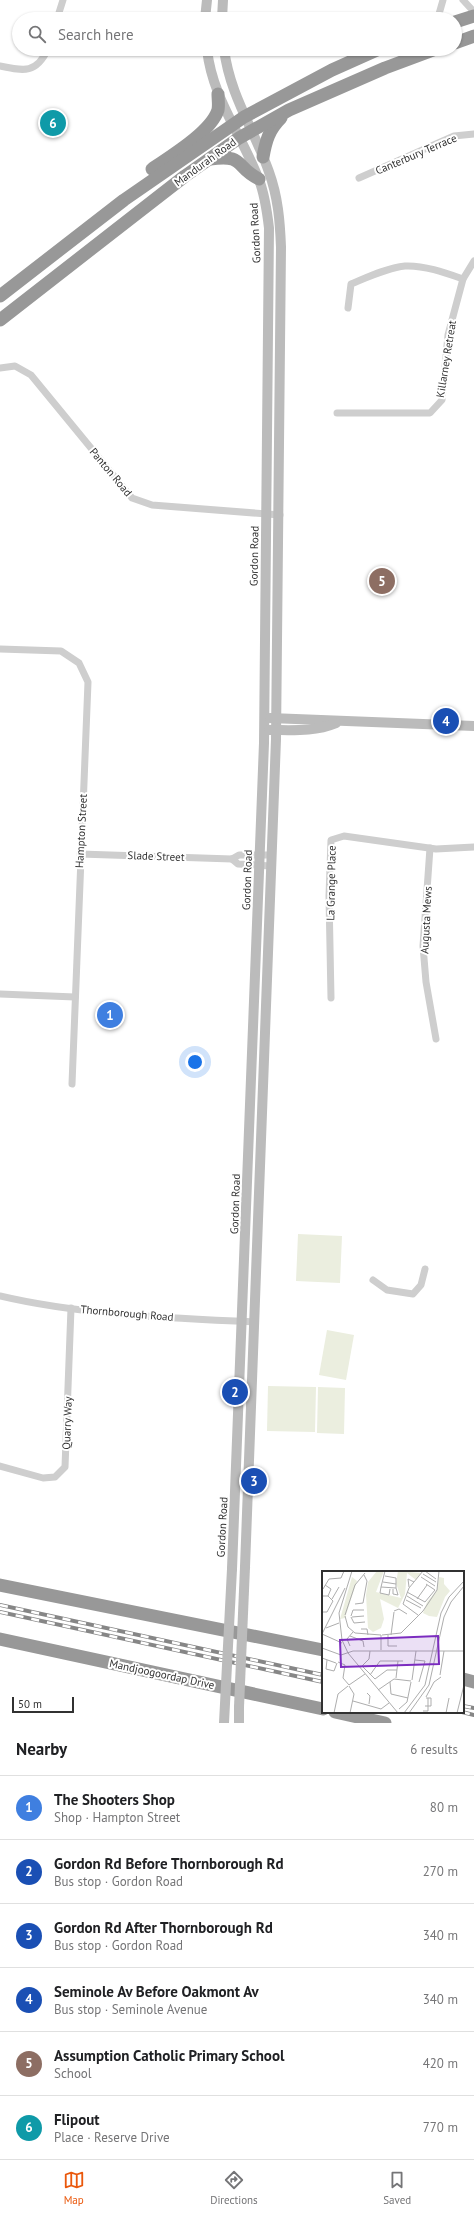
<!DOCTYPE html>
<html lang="en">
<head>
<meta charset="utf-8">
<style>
	body { margin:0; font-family:"PT Sans",sans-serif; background:#f2f2f2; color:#202124 }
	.scale { position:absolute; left:12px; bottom:10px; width:62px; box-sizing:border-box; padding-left:4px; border:2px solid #313131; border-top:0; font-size:11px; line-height:14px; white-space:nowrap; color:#313131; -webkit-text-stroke:3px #fff; paint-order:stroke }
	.you { position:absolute; left:195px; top:1062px; width:14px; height:14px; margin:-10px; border:3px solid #fff; border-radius:50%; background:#1a73e8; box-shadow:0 0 0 6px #1a73e833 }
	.badge { display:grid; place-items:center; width:26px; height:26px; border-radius:50%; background:#ea580c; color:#fff; font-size:13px; font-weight:700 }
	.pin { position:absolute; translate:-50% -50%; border:2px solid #fff; box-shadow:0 1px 4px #0006 }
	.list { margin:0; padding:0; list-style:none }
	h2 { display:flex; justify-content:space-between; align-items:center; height:52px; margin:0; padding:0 16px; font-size:17px }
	h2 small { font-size:13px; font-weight:400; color:#757577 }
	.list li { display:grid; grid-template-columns:26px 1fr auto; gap:12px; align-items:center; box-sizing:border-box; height:64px; padding:0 16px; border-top:1px solid #e0e0e0 }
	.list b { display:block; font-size:15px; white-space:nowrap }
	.list p { margin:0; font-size:13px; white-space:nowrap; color:#757577 }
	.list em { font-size:13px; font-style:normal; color:#757577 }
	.icon { flex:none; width:22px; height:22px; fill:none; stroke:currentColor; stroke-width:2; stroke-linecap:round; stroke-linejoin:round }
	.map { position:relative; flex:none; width:474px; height:1723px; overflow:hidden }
	.search { position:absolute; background:#fff; box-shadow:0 1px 3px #0004; left:12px; right:12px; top:12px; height:44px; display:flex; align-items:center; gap:10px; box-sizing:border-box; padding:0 14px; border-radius:22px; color:#757577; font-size:15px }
	.sheet { height:436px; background:#fff }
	nav { display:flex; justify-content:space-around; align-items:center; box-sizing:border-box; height:56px; border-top:1px solid #e0e0e0; background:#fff; font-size:11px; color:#757577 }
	nav a { display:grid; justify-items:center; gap:2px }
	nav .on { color:#ea580c }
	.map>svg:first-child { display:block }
	.pitch { fill:#ebeedf }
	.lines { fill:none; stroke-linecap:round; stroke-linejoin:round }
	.street { stroke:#cecece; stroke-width:7 }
	.secondary { stroke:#bbb; stroke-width:10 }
	.highway { stroke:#989898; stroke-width:13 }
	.rail-casing { stroke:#868686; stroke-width:4 }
	.rail { stroke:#fff; stroke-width:2.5; stroke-dasharray:8; stroke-linecap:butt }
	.secondary-bridge { stroke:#bbb; stroke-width:10 }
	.labels { text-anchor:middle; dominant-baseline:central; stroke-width:4; stroke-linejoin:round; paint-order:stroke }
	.street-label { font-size:11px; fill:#313131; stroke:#fff }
	.inset-road { fill:none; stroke:#adadad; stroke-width:1 }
	.view { fill:#7b2cbf; fill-opacity:0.15; stroke:#7b2cbf; stroke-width:2 }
	.inset-edge { fill:none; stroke:#313131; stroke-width:2 }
</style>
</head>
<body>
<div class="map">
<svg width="474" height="1723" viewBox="0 0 474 1723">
	<rect width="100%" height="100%" fill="#fff"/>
	<!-- pitch -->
	<g class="pitch">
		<polygon points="298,1234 342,1236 340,1283 296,1281 297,1258 338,1259 297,1258"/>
		<polygon points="327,1330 354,1335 346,1380 319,1375"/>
		<polygon points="268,1386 316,1387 315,1432 267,1431"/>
		<polygon points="318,1387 345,1388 344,1434 317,1433"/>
	</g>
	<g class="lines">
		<!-- street -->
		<g class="street">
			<polyline points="463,0 474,12"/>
			<polyline points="57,19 63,0"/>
			<polyline points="434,19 439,14 443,0"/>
			<path d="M0 66C24 71 36 74 48 49"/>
			<polyline points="359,178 454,136 474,134"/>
			<path d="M348 308 351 284C368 277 387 268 405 266 424 265 446 273 463 279"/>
			<polyline points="0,368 15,366 31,375 132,498 152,505 280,515"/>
			<polyline points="337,413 430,413 442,400 448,335 463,279 474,261"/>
			<polyline points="0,649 61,651 79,663 88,682 72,1084"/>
			<polyline points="430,848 423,946 426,982 436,1039"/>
			<polyline points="80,854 232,859 239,855 272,855"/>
			<polyline points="232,859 238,864 271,866"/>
			<polyline points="0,994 75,997"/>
			<polyline points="331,998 329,896 331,840 344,836 436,849 474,847"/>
			<polyline points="373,1280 387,1290 413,1294 421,1285 425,1269"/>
			<path d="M0 1296C80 1315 172 1318 255 1322"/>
			<polyline points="0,1466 43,1478 55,1477 65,1467 71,1308"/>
		</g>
		<!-- secondary -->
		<g class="secondary">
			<polyline points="205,19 207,0"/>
			<polyline points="222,19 223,0"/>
			<path d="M207 49C212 98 242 135 259 180 265 195 267 211 269 228L264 743 232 1569"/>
			<path d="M224 49C230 96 254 129 269 172 278 197 280 221 281 247L276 739 245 1567"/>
			<polyline points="270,718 474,726"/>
			<path d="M269 730C293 730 314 732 336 723"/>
			<polyline points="239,1723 239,1707"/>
		</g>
		<!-- highway -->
		<g class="highway">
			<polyline points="455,22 474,16"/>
			<polyline points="455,43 474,36"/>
			<path d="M263 157C266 140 269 130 281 118"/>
			<path d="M210 159C246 154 234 167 259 179"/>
			<path d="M152 169C171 156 211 132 218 110 219 105 218 99 218 94"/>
			<polyline points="0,296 124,200 244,117 332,70 379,49"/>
			<polyline points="0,320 185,176 239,138 289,110 385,68 436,49"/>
			<polyline points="0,1585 323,1650"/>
			<polyline points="0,1639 323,1709"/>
			<polyline points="463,1679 474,1682"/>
			<polyline points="335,1712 385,1723"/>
		</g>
		<defs>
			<g id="rail">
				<polyline points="0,1605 323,1675"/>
				<polyline points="0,1612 323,1682"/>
				<polyline points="463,1706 474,1708"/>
				<polyline points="462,1712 474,1715"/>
			</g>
		</defs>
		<!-- rail casing -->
		<use href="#rail" class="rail-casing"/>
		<!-- rail -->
		<use href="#rail" class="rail"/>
		<!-- secondary-bridge -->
		<g class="secondary-bridge">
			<polyline points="239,1707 245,1567"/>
			<polyline points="224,1723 232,1569"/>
		</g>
	</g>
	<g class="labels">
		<!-- street labels -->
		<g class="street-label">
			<text transform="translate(416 154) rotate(-23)">Canterbury Terrace</text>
			<text transform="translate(205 162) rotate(-36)">Mandurah Road</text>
			<text transform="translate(255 233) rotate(-93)">Gordon Road</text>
			<text transform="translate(446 359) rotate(-81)">Killarney Retreat</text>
			<text transform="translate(111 472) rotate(50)">Panton Road</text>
			<text transform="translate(254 556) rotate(-89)">Gordon Road</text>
			<text transform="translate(81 831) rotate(-87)">Hampton Street</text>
			<text transform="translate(156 856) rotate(2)">Slade Street</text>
			<text transform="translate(247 880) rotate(-88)">Gordon Road</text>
			<text transform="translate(331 883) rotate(-89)">La Grange Place</text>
			<text transform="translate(426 920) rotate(-87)">Augusta Mews</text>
			<text transform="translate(235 1204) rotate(-88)">Gordon Road</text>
			<text transform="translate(127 1313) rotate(5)">Thornborough Road</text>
			<text transform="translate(67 1423) rotate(-88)">Quarry Way</text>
			<text transform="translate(222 1527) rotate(-87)">Gordon Road</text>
			<text transform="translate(162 1674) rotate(12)">Mandjoogoordap Drive</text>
		</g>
	</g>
	<!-- overview -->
	<g transform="translate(322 1571)">
		<rect width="142" height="142" fill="#fff"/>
		<path d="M55 0H62L54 21 79 27 74 12 76 0 99 2 94 9 85 2 83 23 76 37 58 28 62 48 59 57 51 61 46 57 44 24 46 11Z" fill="#ebeedf"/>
		<path d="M30 6 35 10 23 47 18 48ZM117 6 122 7V13L128 20 123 26 115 46 107 45 101 42 105 31 115 19Z" fill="#ebeedf"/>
		<path class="inset-road" d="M30 0 17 42 20 69 26 82 76 142M63 0 59 16 74 17V7L63 5M103 0 114 8M101 3 114 11M99 6 113 15M61 11 74 13M3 14 9 18 6 25M59 16 58 22 67 24 68 18M87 16 86 8 92 11M1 18 7 8 19 7 22 0M71 18V23L76 24 74 17M85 21 103 31 113 19 104 13M0 25H6L11 30 5 41H0M85 25 101 35M10 28 17 16M95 28 105 14M84 29 99 37M33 33 41 32 45 10 42 4M72 40 77 38 85 43M23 44 33 14 43 2M96 44 81 33 87 17 101 0M23 45 26 56 33 62 59 64M29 45 31 39H42M29 46 32 52 43 51M30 46 42 45M4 57 17 52M39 58H45L46 64M0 63 20 72M0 63 23 17M60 64 79 62 101 40 115 19 117 0M66 64V75H75M69 64 72 41M28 65 41 70 42 76M28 75 25 68 31 61M0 77 19 84 31 80H142M59 79V64M48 80 47 88 40 95 53 108 65 99H75M0 87 14 92M5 89 4 98 12 100 15 92M93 89 103 90 97 111M16 91 23 94 21 107 27 114M48 104 58 90H81M118 104 122 80M74 107 76 90M90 109 94 80M68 111 69 123 86 127M27 114 43 103M27 115 32 123 28 142M56 119 72 108 89 110M45 122 48 125 47 133M104 126 112 111 119 106M31 130 59 138 67 132M103 135H109V127H104M77 138 85 131 89 111M101 140H106V127M12 142 16 123 26 115M82 142 103 114 119 42 127 26 142 10M87 142 107 114 122 46 129 31 142 15M124 142 127 127M135 142 142 114"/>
		<path class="view" d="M116 65 117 93 19 96 18 69Z"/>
		<rect width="142" height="142" class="inset-edge"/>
	</g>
</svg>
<div class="scale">50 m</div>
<div class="you"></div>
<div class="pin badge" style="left:110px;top:1015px;background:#3f7fe0">1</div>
<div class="pin badge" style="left:235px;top:1392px;background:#1a4fb4">2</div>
<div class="pin badge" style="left:254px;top:1481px;background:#1a4fb4">3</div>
<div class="pin badge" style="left:446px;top:721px;background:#1a4fb4">4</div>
<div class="pin badge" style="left:382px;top:581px;background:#8d6e63">5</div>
<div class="pin badge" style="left:53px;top:123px;background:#0f9aa8">6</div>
<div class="search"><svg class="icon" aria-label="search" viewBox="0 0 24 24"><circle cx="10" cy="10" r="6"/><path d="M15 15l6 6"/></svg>Search here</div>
</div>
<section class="sheet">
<h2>Nearby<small>6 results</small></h2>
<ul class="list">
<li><span class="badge" style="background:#3f7fe0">1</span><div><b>The Shooters Shop</b><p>Shop · Hampton Street</p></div><em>80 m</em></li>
<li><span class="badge" style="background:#1a4fb4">2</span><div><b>Gordon Rd Before Thornborough Rd</b><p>Bus stop · Gordon Road</p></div><em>270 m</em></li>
<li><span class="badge" style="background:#1a4fb4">3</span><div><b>Gordon Rd After Thornborough Rd</b><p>Bus stop · Gordon Road</p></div><em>340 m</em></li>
<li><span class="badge" style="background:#1a4fb4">4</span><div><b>Seminole Av Before Oakmont Av</b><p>Bus stop · Seminole Avenue</p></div><em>340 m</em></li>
<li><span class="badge" style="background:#8d6e63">5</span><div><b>Assumption Catholic Primary School</b><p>School</p></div><em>420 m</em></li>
<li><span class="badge" style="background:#0f9aa8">6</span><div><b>Flipout</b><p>Place · Reserve Drive</p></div><em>770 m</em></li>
</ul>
</section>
<nav>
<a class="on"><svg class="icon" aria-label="map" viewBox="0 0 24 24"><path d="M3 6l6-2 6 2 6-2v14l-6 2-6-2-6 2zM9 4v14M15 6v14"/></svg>Map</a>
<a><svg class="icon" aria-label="directions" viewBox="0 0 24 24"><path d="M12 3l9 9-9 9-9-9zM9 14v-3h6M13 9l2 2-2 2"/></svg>Directions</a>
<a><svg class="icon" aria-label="saved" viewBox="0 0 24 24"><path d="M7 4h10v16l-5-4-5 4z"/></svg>Saved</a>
</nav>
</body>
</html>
